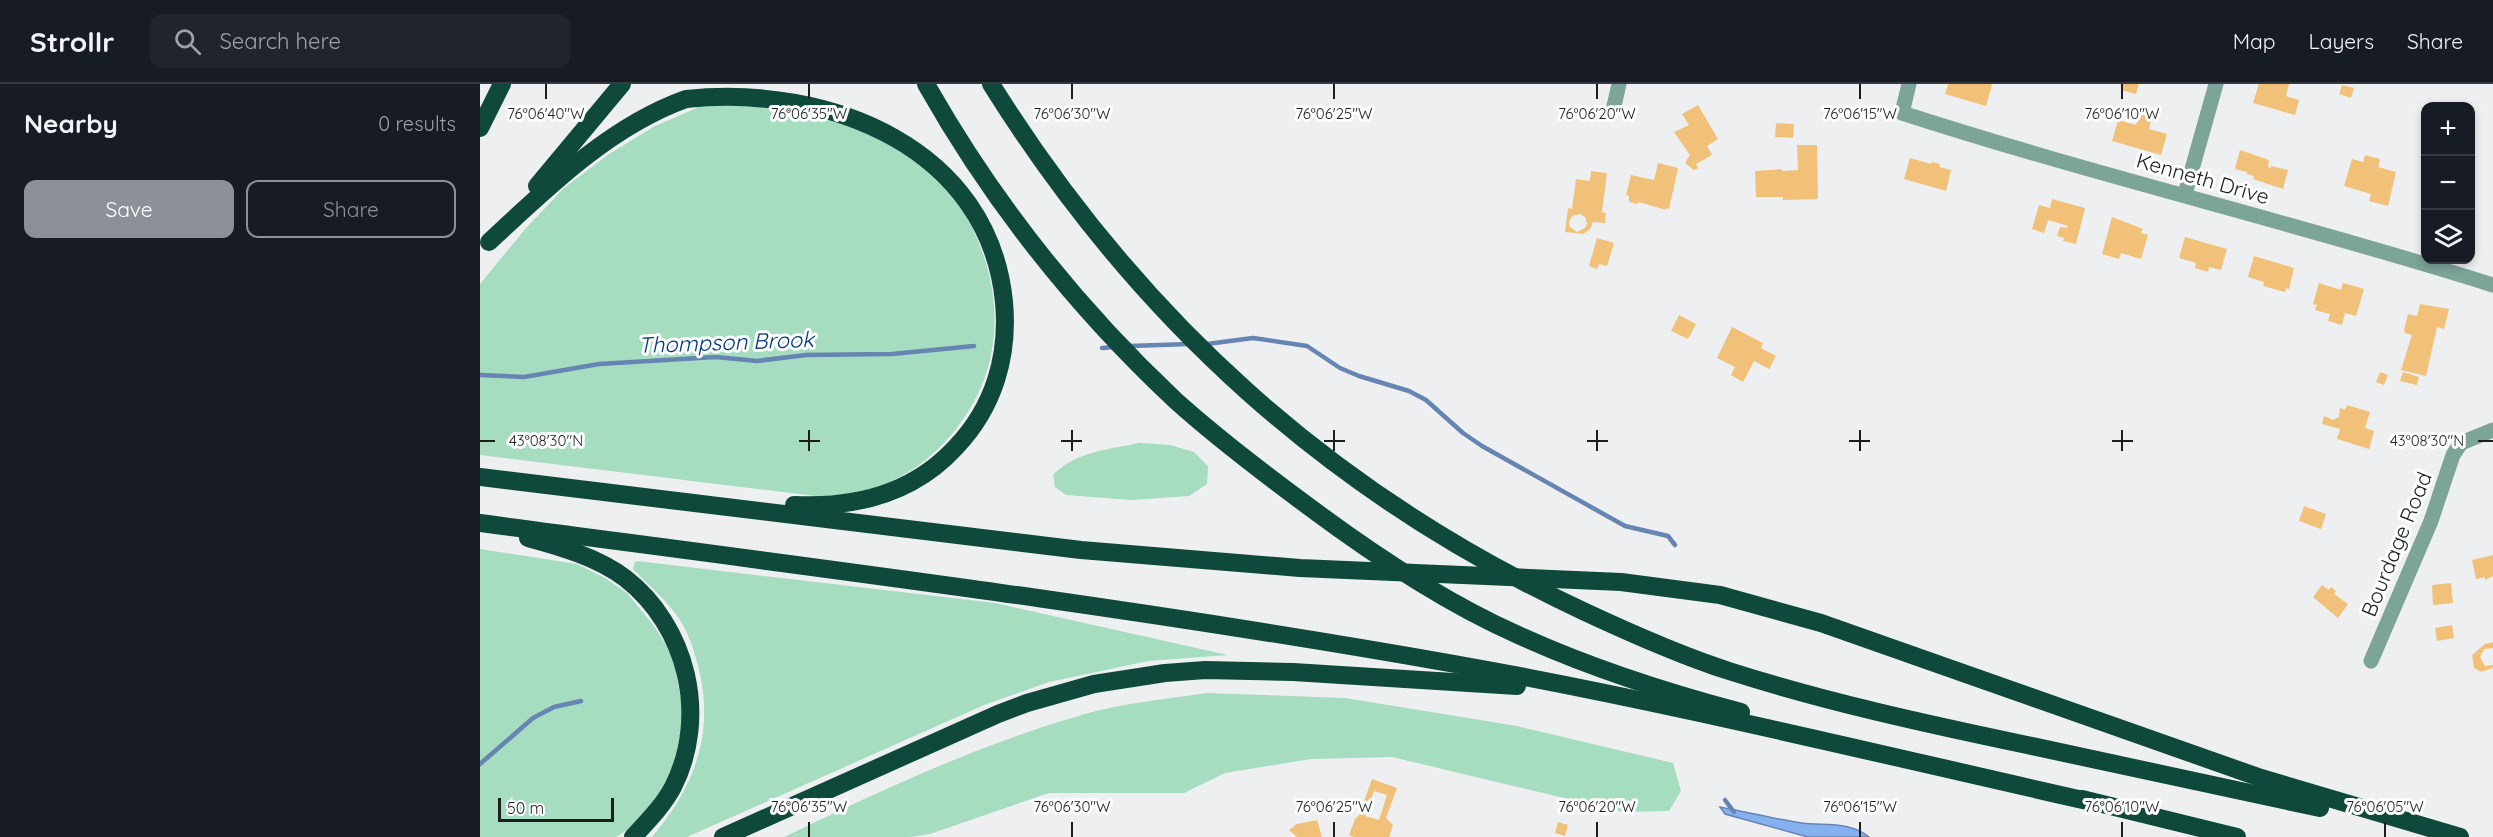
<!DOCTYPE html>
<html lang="en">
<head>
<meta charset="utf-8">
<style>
	body { margin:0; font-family:Quicksand,sans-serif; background:#20242c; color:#f1f3f6 }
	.controls { position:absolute; right:18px; top:18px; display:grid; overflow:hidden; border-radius:12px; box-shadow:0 3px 9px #0003 }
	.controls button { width:54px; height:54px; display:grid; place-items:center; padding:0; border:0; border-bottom:2px solid #363941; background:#171b24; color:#f1f3f6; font:30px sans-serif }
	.scale { position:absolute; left:18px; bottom:15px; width:116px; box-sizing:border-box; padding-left:6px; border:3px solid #1d1d1e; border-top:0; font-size:16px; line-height:21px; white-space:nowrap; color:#1d1d1e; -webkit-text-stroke:4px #fcfdfe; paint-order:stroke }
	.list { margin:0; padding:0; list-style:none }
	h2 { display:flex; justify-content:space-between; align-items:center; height:78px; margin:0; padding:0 24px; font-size:26px }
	h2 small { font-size:20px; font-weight:400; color:#9ea1a6 }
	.actions { display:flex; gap:12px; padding:18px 24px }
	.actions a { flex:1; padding:14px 0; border:2px solid #8c9099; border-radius:12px; text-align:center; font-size:21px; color:#8c9099 }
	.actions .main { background:#8c9099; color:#fff }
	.icon { flex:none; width:33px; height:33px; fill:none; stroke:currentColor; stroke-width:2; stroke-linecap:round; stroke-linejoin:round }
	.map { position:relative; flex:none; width:2013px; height:753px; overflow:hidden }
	header { display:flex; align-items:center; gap:36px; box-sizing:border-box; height:84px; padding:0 30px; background:#171b24; border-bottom:2px solid #363941 }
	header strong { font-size:28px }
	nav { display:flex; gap:33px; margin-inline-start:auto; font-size:21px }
	.search { width:420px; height:54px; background:#20242c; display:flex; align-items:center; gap:15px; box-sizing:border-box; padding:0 21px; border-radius:12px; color:#9ea1a6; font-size:22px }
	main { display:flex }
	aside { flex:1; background:#171b24 }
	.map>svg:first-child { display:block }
	.green { fill:#a6dcc0 }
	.water { fill:#86b1f1; stroke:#6685b2; stroke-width:1.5 }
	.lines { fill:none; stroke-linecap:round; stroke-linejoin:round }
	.stream { stroke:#6685b2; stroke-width:4.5 }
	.building { fill:#f1c17a; fill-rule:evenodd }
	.minor { stroke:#7da498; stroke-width:15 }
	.highway { stroke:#0f493b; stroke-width:18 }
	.ticks { fill:none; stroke:#1d1d1e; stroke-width:2 }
	.labels { text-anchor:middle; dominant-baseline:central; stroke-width:6; stroke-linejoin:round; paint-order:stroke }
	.street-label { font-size:21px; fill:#1d1d1e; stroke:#fcfdfe }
	.water-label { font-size:22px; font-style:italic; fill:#00357e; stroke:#fcfdfe }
	.ticks-label { font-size:15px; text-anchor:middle; fill:#1d1d1e; stroke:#fcfdfe; stroke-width:6; stroke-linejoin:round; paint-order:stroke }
</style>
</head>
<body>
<header>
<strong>Strollr</strong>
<div class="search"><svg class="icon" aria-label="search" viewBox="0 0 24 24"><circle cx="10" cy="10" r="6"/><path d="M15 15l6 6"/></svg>Search here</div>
<nav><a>Map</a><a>Layers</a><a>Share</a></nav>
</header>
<main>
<aside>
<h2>Nearby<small>0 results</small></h2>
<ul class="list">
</ul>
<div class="actions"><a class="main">Save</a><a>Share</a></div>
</aside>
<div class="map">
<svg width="2013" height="753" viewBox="0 0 2013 753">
	<rect width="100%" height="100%" fill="#eeeff1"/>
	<!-- green -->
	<g class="green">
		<path d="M344 20C371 37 399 53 426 69 436 75 450 80 457 89 524 171 541 280 462 361 427 397 385 412 336 412L0 371V200L46 144 84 104 129 70 175 42 224 21Z"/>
		<path d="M660 359 690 361 714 368 728 382 727 400 709 412 652 416 586 411 575 403 573 391C595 368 629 365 660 359Z"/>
		<polygon points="0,465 97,480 125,494 147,509 174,542 190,567 196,588 204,634 192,689 181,709 153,742 136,753 0,753"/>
		<path d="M157 477 515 519 748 571 668 577 569 598 504 621 207 753H172C216 701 236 646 217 578 213 563 208 549 200 536 187 516 169 502 153 485L155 478Z"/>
		<path d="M726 609 865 614 1037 642 1193 679 1201 707 1189 727 1143 728 912 673 831 675 745 689 704 709H569L450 750 430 753H304C402 706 500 660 605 630 643 619 687 615 726 609Z"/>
	</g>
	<!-- water -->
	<path class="water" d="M1240 723C1267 728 1295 735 1322 739 1346 742 1369 737 1389 753H1328L1245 730Z"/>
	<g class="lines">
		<!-- stream -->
		<g class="stream">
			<polyline points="727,260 773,254 827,262 860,284 879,292 929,307 946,316 983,349 1002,362 1145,442 1188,452 1195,461"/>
			<polyline points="649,262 710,260"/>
			<polyline points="622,264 635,263"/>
			<polyline points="0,291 44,293 119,280 236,273 277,277 326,271 412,270 494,262"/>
			<polyline points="0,680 53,634 74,623 101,617"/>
			<polyline points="1245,716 1254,728"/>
		</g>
	</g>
	<!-- building -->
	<g class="building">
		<polygon points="1468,0 1510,0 1512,1 1506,22 1465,10"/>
		<polygon points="1643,0 1659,0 1656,10 1641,6"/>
		<polygon points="1779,0 1809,0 1806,12 1819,16 1815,31 1773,19"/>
		<polygon points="1862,1 1874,4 1871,14 1859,10"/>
		<polygon points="1218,21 1238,55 1227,62 1232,71 1216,80 1218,84 1214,86 1205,79 1210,71 1194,48 1209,41 1202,30"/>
		<polygon points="1663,22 1674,26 1669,45 1687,50 1681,71 1632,57 1638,36 1656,41"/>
		<polygon points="1296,39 1314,40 1313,54 1295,53"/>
		<polygon points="1317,61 1337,61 1338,115 1303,116 1303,113 1276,113 1275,87 1302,85 1302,87 1318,86"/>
		<polygon points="1760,66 1789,76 1788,83 1791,84 1791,82 1808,86 1803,105 1773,95 1774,92 1767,90 1767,88 1755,85"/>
		<polygon points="1885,71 1900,75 1898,83 1916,88 1908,122 1889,117 1891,110 1864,102 1872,75 1883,78"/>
		<polygon points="1430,74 1451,80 1452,78 1460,80 1459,83 1471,86 1466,107 1424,95"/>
		<polygon points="1178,79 1198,84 1189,125 1186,124 1186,126 1159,118 1157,120 1149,118 1149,112 1146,111 1151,91 1174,96"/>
		<path d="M1111 87 1127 89 1122 128 1126 129 1125 139 1113 138 1110 145 1103 150 1085 148 1088 124 1092 125 1096 95 1110 97ZM1100 130 1105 133 1107 140 1105 144 1097 148 1090 143 1089 138 1092 132Z"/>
		<polygon points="1572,115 1605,124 1596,160 1583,157 1584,154 1577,152 1580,143 1587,144 1588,142 1568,136 1564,149 1552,145 1559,121 1570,124"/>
		<polygon points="1632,133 1663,145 1661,149 1668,151 1661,175 1641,169 1639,175 1622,170"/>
		<polygon points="1705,153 1747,165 1741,186 1729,183 1728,188 1715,184 1716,179 1699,174"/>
		<polygon points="1117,154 1134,159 1127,182 1119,180 1117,185 1109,182"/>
		<polygon points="1774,172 1814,184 1809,205 1806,204 1805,208 1783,202 1784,198 1768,193"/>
		<polygon points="1839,199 1861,206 1863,199 1884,205 1876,232 1865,229 1862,241 1848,237 1850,230 1835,226 1837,221 1833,220"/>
		<polygon points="1940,220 1969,225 1964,245 1957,243 1946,292 1921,286 1932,251 1925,249 1924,246 1928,230 1937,232"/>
		<polygon points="1199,231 1216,240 1208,255 1191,247"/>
		<polygon points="1252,243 1283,259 1281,264 1296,272 1289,285 1274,277 1263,298 1251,291 1255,283 1237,274"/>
		<polygon points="1900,288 1908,291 1904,301 1896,298"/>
		<polygon points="1923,288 1939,293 1937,301 1920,297"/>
		<polygon points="1867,321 1890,328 1885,344 1894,347 1889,365 1857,355 1860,345 1842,340 1844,332 1853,336 1859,333 1860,324 1865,326"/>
		<polygon points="1824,422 1846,430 1841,445 1819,437"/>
		<polygon points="2013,471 2013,492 2005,496 2005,493 1996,495 1992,476"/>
		<polygon points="1971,499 1973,519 1953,521 1952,501"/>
		<polygon points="1842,501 1849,506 1851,503 1856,507 1854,510 1868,520 1858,534 1833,513"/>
		<polygon points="1972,541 1974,554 1957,557 1955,544"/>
		<polygon points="2013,558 2013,564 2004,565 2000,573 2005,582 2013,581 2013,584 2001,588 1994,584 1992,571 2005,560"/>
		<path d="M892 695 917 704 906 734 913 741 909 753H874L869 751 875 735 879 731ZM894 707 907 711 899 736 885 732Z"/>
		<polygon points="837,736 842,753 817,753 809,746 817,740"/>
		<polygon points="1078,738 1088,741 1085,752 1075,749"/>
	</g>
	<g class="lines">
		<!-- minor -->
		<g class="minor">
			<path d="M1429 0 1422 29C1617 92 1817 139 2013 201"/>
			<polyline points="1134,22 1139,0"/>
			<polyline points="1705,110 1736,0"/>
			<polyline points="1891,577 1951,437 1973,371 1981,359 2013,346"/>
		</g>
		<!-- highway -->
		<g class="highway">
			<path d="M446 0C512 117 597 224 695 316 737 354 782 388 828 422 891 469 964 518 1036 550 1108 583 1185 608 1261 628"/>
			<path d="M511 0C658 235 851 410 1103 527 1150 549 1199 571 1249 587 1346 618 1447 640 1547 661 1645 682 1743 703 1840 724"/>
			<polyline points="0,44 22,0"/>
			<polyline points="57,102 142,0"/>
			<path d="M9 158C67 104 130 42 206 15 351 0 509 65 524 218 529 272 514 323 476 363 433 410 376 424 314 421"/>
			<polyline points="0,393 601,466 820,484 1141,498 1240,511 1341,539 1781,694 1980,753"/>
			<path d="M0 439C323 482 647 522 969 579 1184 617 1398 670 1612 718"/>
			<path d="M48 454C81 463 117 473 145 494 207 542 229 632 193 703 183 722 167 738 153 753"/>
			<polyline points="1602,715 1757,753"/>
			<polyline points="243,753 518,630 547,619 614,600 685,589 725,586 813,588 1037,602"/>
		</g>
	</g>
	<!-- ticks -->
	<path class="ticks" d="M66 0V15M329 0V15M592 0V15M854 0V15M1117 0V15M1380 0V15M1642 0V15M329 346V367M592 346V367M854 346V367M1117 346V367M1380 346V367M1642 346V367M0 357H15M319 357H340M581 357H602M844 357H865M1107 357H1128M1369 357H1390M1632 357H1653M1998 357H2013M329 738V753M592 738V753M854 738V753M1117 738V753M1380 738V753M1642 738V753M1905 738V753"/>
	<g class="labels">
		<!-- street labels -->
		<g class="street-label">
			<text transform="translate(1723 94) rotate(16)">Kenneth Drive</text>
			<text transform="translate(1916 460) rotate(-68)">Bourdage Road</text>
		</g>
		<!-- water labels -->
		<g class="water-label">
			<text transform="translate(246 258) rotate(-2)">Thompson Brook</text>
		</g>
	</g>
	<g class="ticks-label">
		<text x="66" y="35">76°06'40"W</text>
		<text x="329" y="35">76°06'35"W</text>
		<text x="592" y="35">76°06'30"W</text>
		<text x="854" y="35">76°06'25"W</text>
		<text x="1117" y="35">76°06'20"W</text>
		<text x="1380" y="35">76°06'15"W</text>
		<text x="1642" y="35">76°06'10"W</text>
		<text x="66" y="362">43°08'30"N</text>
		<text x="1947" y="362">43°08'30"N</text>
		<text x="329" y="728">76°06'35"W</text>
		<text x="592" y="728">76°06'30"W</text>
		<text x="854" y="728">76°06'25"W</text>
		<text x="1117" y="728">76°06'20"W</text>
		<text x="1380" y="728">76°06'15"W</text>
		<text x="1642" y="728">76°06'10"W</text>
		<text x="1905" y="728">76°06'05"W</text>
	</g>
</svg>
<div class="controls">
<button>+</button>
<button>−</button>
<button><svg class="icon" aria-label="layers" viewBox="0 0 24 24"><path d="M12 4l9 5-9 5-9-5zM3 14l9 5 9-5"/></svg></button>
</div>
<div class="scale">50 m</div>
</div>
</main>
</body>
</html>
